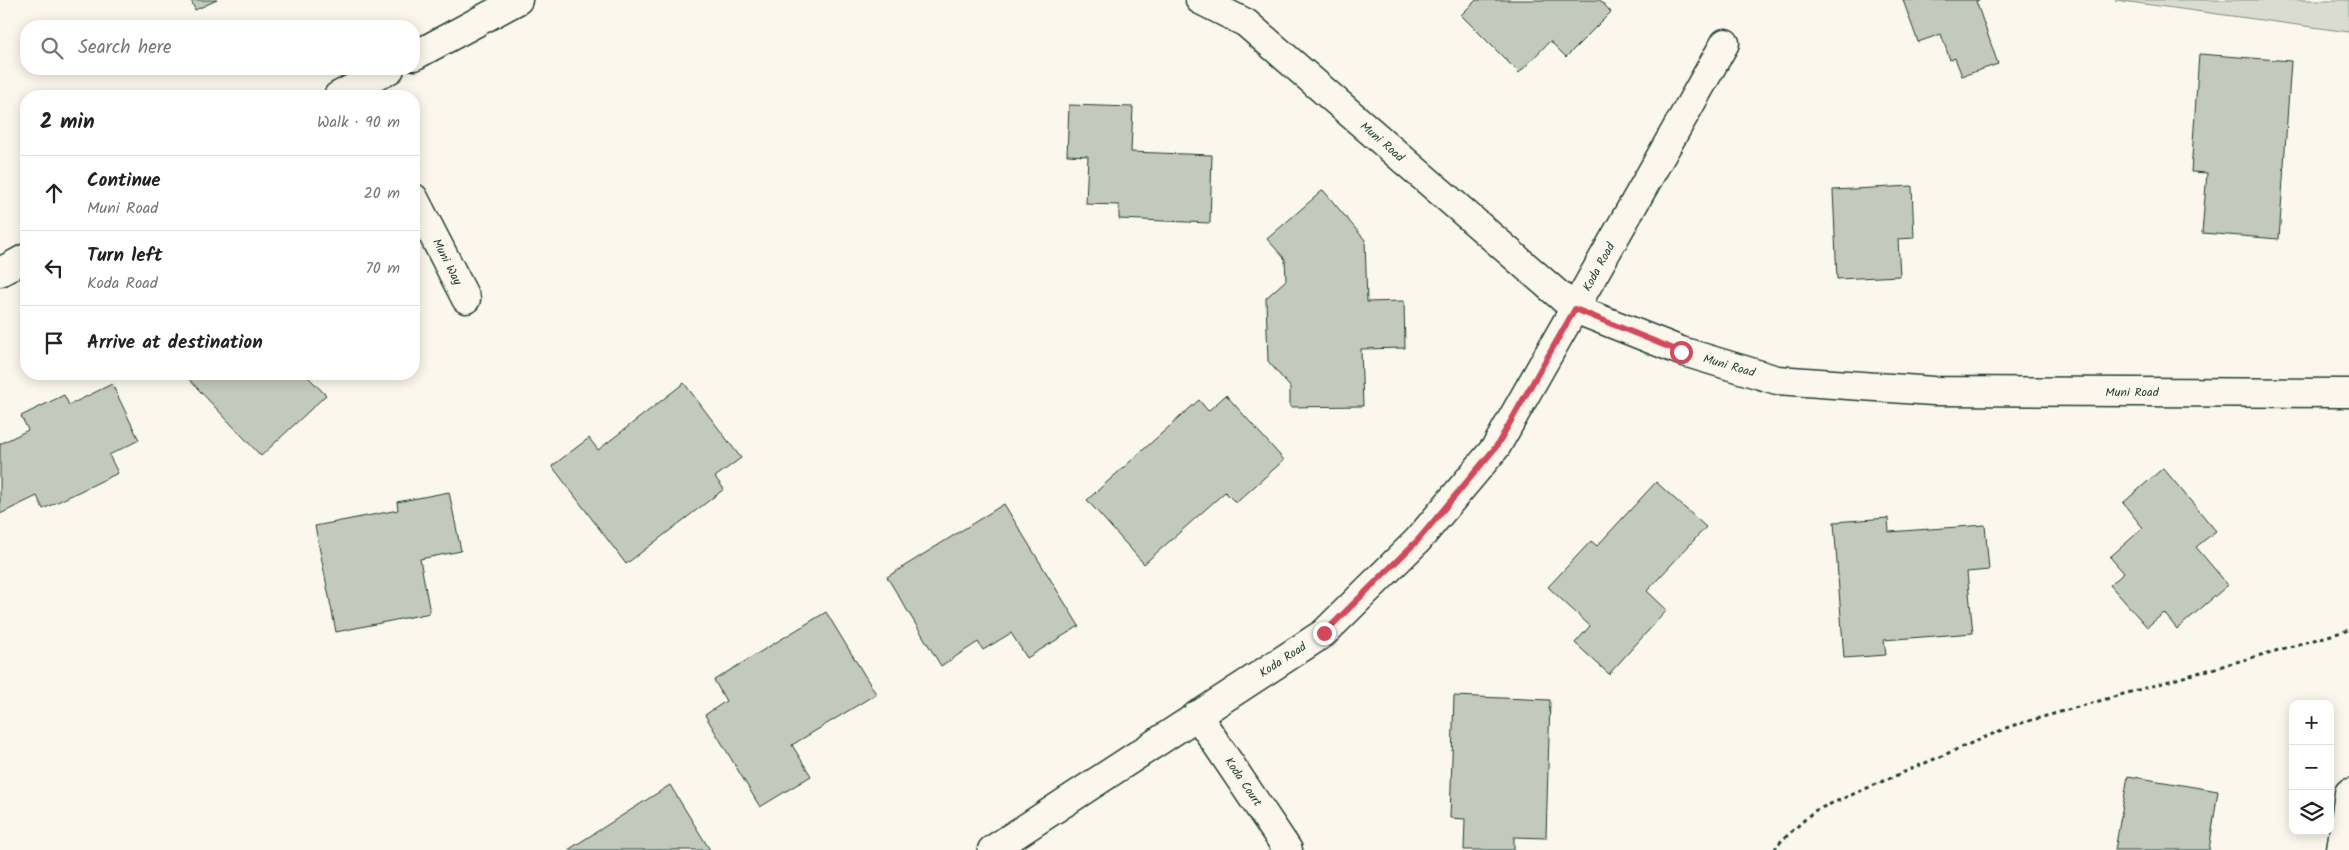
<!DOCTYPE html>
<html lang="en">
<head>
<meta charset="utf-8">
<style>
	body { margin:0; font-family:Kalam,sans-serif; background:#f2f2f2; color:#222 }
	.controls { position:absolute; right:15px; bottom:15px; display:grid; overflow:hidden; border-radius:10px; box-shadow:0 2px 12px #0003 }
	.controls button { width:45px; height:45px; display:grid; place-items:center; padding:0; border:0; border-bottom:1px solid #e0e0e0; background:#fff; color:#222; font:25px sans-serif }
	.stop { position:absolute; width:15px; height:15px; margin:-11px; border:4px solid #d1495b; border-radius:50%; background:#fff }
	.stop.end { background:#d1495b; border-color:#fff; box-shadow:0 1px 5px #0008 }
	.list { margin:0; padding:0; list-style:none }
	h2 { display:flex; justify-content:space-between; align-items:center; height:65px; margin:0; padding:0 20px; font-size:21px }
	h2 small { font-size:16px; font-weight:400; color:#767676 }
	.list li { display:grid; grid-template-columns:32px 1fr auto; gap:15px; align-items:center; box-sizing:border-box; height:75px; padding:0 20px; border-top:1px solid #e0e0e0 }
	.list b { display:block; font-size:19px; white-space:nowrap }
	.list p { margin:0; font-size:16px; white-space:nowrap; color:#767676 }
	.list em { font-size:16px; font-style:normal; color:#767676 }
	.icon { flex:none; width:28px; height:28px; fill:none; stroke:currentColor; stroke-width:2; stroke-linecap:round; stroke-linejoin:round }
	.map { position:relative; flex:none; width:2349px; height:850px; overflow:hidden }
	.search { position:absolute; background:#fff; box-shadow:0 2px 12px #0003; left:20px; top:20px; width:400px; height:55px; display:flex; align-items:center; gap:12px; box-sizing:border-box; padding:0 18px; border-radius:20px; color:#767676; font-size:19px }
	.panel { position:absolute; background:#fff; box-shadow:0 2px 12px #0003; left:20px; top:90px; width:400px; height:290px; border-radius:20px }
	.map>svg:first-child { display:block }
	.green { fill:#dbdcd1; stroke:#7d8c82 }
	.building { fill:#c4c9be; stroke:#1f3d34 }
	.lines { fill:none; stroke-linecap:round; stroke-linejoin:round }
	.minor-casing { stroke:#1f3d34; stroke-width:31 }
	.path { stroke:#1f3d34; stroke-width:3; stroke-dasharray:4 4; stroke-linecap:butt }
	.minor { stroke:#fbf7ec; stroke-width:28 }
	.route { stroke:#d1495b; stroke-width:6 }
	.labels { text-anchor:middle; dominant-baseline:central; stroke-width:5; stroke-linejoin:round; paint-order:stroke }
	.street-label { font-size:12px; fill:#1f3d34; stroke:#fbf7ec }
</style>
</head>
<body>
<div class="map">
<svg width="2349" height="850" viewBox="0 0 2349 850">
	<rect width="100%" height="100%" fill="#fbf7ec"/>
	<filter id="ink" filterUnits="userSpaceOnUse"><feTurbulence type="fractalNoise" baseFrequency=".02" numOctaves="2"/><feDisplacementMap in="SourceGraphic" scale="10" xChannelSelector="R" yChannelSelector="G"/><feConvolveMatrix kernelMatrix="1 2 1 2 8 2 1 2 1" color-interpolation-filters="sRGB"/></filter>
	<g filter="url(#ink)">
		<!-- green -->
		<polygon class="green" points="2115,0 2349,0 2349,32"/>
		<!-- building -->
		<g class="building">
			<polygon points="191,0 217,0 195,10"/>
			<polygon points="1476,0 1600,0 1611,12 1566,57 1550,41 1519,73 1461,15"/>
			<polygon points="1903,0 1979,0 1976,1 1998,64 1962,76 1955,58 1950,60 1941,34 1918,42"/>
			<polygon points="2199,54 2291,61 2279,239 2202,233 2207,173 2191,172"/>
			<polygon points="1069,105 1133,107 1131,152 1212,155 1210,223 1119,219 1119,205 1086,204 1088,156 1067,155"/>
			<polygon points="1912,186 1914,238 1898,239 1900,276 1837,279 1833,190"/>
			<polygon points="1323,190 1365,240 1367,302 1404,301 1405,348 1361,349 1363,406 1290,407 1290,387 1268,361 1266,298 1286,280 1285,259 1267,239"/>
			<polygon points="184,374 305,374 326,395 261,456"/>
			<polygon points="684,383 741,458 715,477 724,489 626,564 552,466 589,438 598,450"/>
			<polygon points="112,384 139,440 109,455 118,473 43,509 37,496 0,514 0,444 28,430 21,416 64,395 69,405"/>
			<polygon points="1226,395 1284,460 1236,503 1225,492 1144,564 1087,500 1199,400 1208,411"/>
			<polygon points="2163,468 2216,531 2196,547 2228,585 2177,629 2164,613 2147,627 2110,585 2124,573 2110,557 2143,528 2123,503"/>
			<polygon points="1656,482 1706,527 1647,591 1667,610 1609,674 1575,643 1590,626 1548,587 1591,541 1597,546"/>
			<polygon points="449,492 461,551 420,559 430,613 336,632 315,526 398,510 397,502"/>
			<polygon points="1004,504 1079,626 1027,658 1011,633 983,650 978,642 941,666 887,577"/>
			<polygon points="1888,518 1889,532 1985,525 1989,570 1967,572 1973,633 1884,640 1886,655 1844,658 1834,522"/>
			<polygon points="826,612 876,694 792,745 811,776 760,807 705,715 726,701 714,680"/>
			<polygon points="1454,696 1550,700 1546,838 1514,837 1514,850 1464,850 1465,819 1450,818"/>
			<polygon points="2128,776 2218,791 2209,850 2115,850"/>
			<polygon points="670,785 710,850 568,850"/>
		</g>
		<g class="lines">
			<defs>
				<g id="minor">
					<polyline points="1200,0 1246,23 1575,309 1681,351 1777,380 1933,391 2349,393"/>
					<polyline points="414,56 518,0"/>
					<polyline points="338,96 390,69"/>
					<polyline points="414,198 466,299"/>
					<polyline points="0,272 26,258"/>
					<polyline points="1197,715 1288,850"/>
					<polyline points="992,850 1324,633 1418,540 1496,447 1725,43"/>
					<polyline points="2341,850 2349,793"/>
				</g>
			</defs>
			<!-- minor casing -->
			<use href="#minor" class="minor-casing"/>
			<!-- path -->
			<polyline class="path" points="1775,850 1777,845 1814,811 2011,726 2349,630"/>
			<!-- minor -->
			<use href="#minor" class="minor"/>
		</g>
	</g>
	<g class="lines" filter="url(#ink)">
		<!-- route -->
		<polyline class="route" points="1324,633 1418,540 1496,447 1575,309 1681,352"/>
	</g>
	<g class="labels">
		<!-- street labels -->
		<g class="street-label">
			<text transform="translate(1382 142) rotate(41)">Muni Road</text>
			<text transform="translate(447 262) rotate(63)">Muni Way</text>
			<text transform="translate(1599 267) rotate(-61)">Koda Road</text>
			<text transform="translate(1729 366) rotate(16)">Muni Road</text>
			<text x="2132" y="392">Muni Road</text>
			<text transform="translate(1283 660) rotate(-33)">Koda Road</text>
			<text transform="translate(1243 782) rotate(56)">Koda Court</text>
		</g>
	</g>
</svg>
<div class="controls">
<button>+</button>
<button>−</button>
<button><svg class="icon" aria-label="layers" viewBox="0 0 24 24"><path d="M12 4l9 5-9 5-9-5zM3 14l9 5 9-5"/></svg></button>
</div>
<div class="stop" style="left:1681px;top:352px"></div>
<div class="stop end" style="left:1324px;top:633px"></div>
<div class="search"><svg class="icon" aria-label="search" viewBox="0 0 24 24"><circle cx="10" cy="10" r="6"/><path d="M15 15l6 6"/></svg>Search here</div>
<section class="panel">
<h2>2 min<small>Walk · 90 m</small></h2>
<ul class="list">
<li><svg class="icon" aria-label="ahead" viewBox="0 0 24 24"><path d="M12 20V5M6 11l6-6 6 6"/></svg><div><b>Continue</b><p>Muni Road</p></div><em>20 m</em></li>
<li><svg class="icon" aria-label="left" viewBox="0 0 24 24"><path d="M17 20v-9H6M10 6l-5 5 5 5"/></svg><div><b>Turn left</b><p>Koda Road</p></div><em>70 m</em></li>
<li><svg class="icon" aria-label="arrive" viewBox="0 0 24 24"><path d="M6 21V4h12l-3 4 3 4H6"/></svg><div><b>Arrive at destination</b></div></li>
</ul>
</section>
</div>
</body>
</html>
